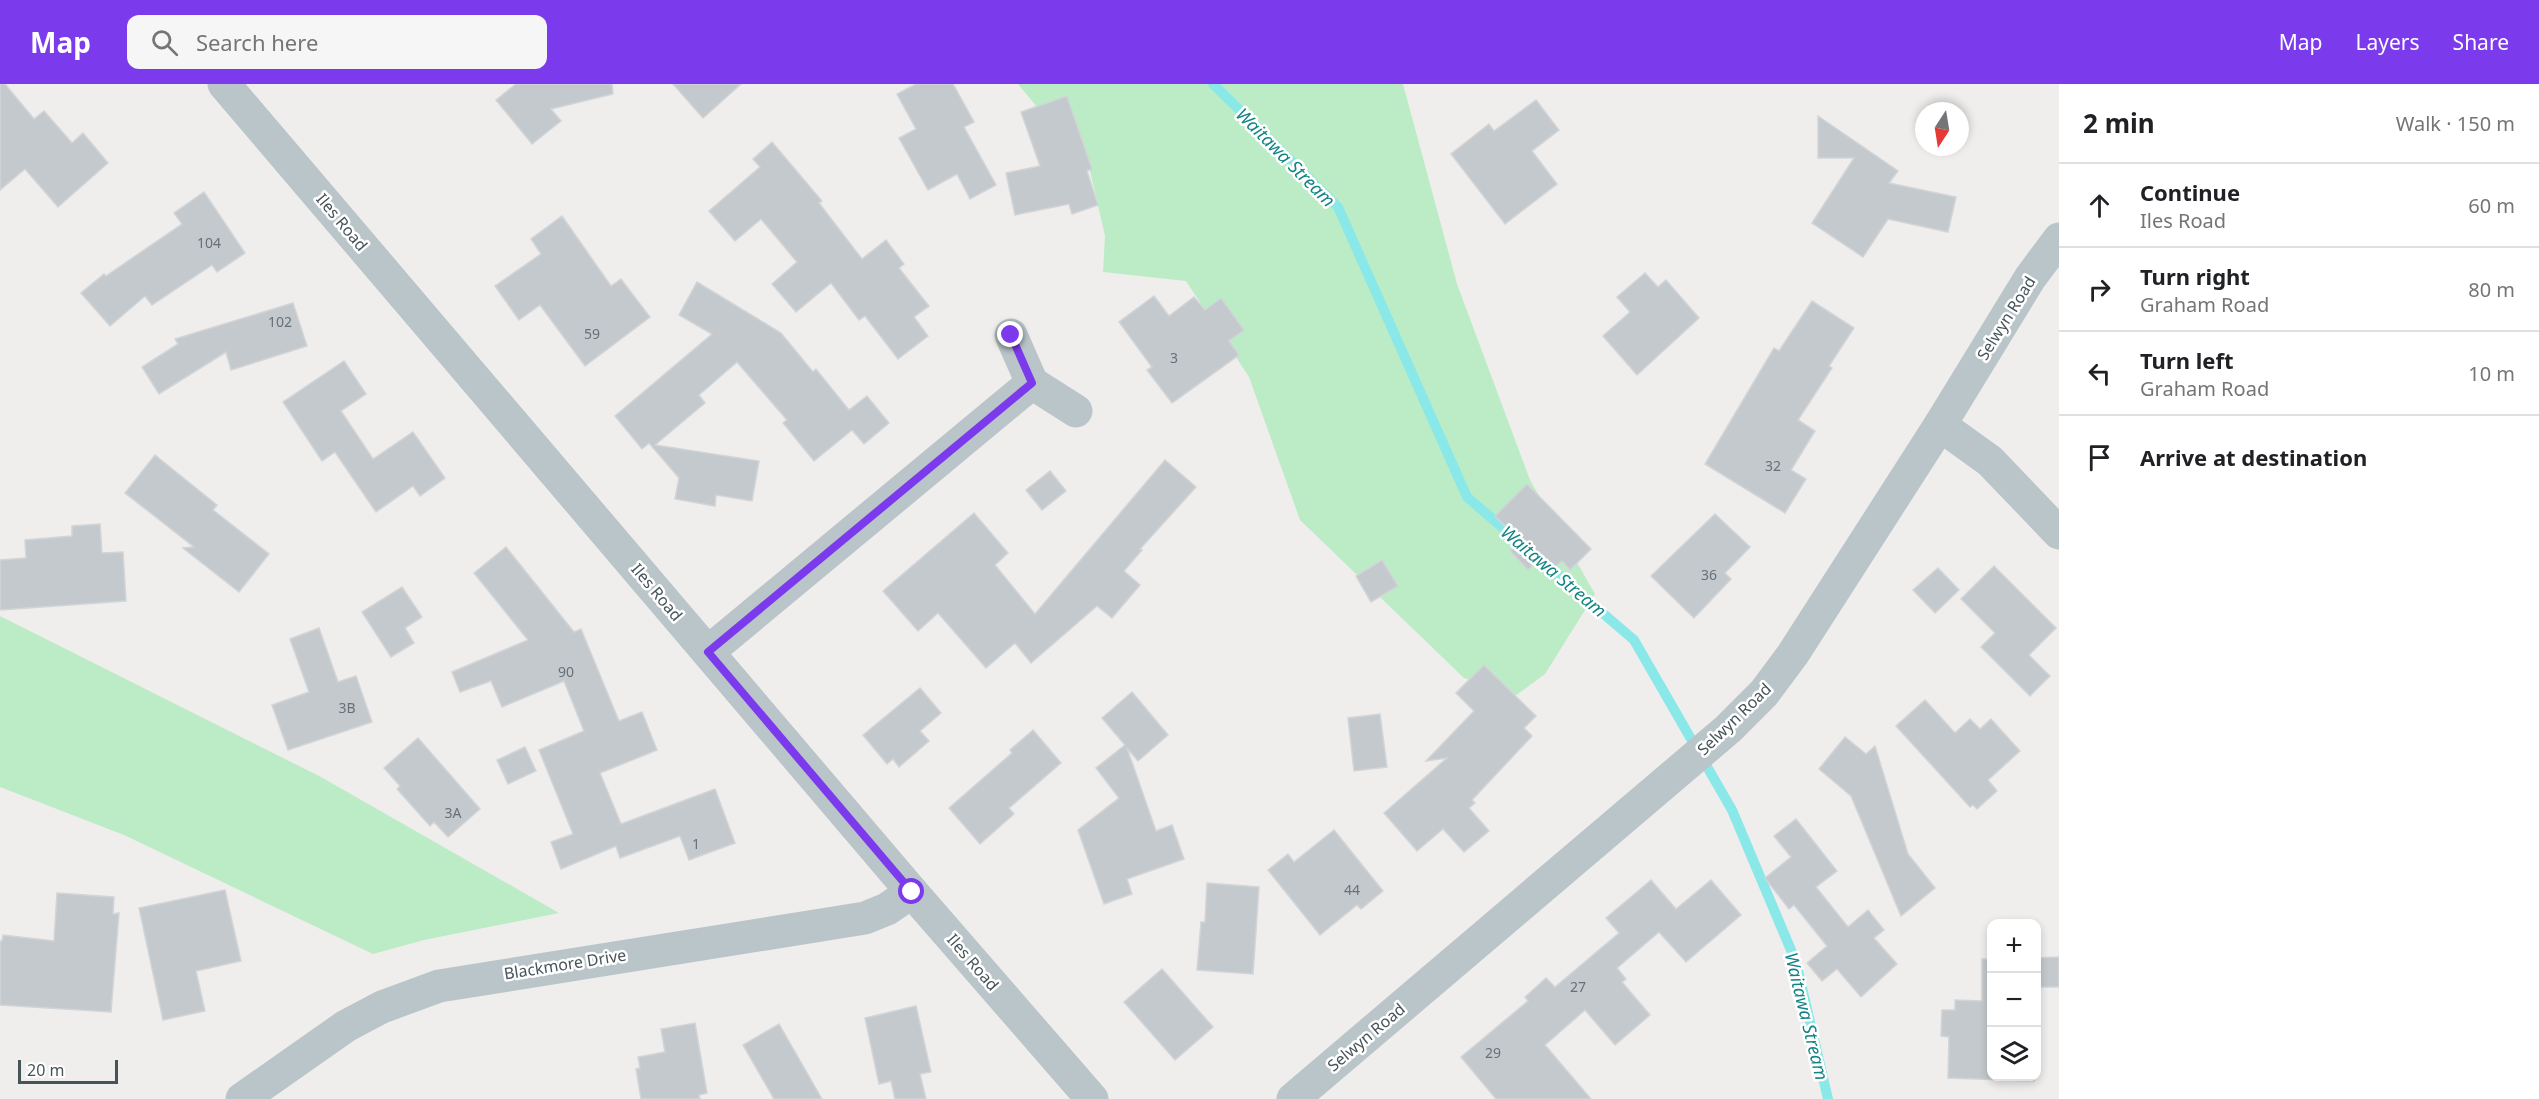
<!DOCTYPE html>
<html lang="en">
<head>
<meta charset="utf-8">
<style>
	body { margin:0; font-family:"Noto Sans",sans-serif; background:#f6f6f6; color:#202124 }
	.controls { position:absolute; right:18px; bottom:18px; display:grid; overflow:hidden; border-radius:12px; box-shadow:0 3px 9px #0003 }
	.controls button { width:54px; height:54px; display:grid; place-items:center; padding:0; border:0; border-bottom:2px solid #e0e0e0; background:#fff; color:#202124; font:30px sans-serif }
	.compass { position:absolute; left:1915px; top:18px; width:54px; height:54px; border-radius:50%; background:#fff; box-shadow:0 3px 9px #0003; rotate:192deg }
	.scale { position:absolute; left:18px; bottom:15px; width:100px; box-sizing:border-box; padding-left:6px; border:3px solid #465459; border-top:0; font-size:16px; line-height:21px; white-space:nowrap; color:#465459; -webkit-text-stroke:4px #fff; paint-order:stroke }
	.stop { position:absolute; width:18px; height:18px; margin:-14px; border:4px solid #7c3aed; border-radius:50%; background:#fff }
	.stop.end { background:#7c3aed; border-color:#fff; box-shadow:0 2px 6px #0008 }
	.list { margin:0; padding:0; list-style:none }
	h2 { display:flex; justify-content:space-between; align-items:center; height:78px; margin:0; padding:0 24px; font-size:26px }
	h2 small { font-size:20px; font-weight:400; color:#757577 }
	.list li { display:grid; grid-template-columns:39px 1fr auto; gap:18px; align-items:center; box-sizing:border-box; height:84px; padding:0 24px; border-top:2px solid #e0e0e0 }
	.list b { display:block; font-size:22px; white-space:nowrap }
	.list p { margin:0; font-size:20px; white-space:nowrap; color:#757577 }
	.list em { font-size:20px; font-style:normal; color:#757577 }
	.icon { flex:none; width:33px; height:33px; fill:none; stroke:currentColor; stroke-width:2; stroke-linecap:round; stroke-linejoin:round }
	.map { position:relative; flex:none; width:2059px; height:1015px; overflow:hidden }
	header { display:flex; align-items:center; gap:36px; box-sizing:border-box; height:84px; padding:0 30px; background:#7c3aed; color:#fff }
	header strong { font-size:28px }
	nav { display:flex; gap:33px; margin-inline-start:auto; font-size:21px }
	.search { width:420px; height:54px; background:#f6f6f6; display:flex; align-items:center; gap:15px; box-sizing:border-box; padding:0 21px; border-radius:12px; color:#757577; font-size:22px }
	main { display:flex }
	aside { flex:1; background:#fff }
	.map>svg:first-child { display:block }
	.green { fill:#bcecc5 }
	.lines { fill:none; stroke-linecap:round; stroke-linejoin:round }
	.stream { stroke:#8be8e8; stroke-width:10 }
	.building { fill:#c4c9cd; stroke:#d1d5d8; stroke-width:1.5 }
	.minor { stroke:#b9c5c9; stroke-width:33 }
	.route { stroke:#7c3aed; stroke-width:8 }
	.labels { text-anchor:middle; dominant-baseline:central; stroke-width:5; stroke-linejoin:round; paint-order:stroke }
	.number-label { font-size:14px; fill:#667176 }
	.street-label { font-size:16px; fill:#465459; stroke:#fff }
	.water-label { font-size:18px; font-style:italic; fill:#128484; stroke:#fff }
</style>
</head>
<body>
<header>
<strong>Map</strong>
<div class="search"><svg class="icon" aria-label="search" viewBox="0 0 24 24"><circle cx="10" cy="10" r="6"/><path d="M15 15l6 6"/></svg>Search here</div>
<nav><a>Map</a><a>Layers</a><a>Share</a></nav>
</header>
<main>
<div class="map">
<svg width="2059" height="1015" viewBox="0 0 2059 1015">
	<rect width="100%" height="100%" fill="#f0eded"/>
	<!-- green -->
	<g class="green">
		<polygon points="1018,0 1403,0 1457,200 1530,396 1595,510 1545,590 1515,612 1464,594 1300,436 1249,293 1186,197 1103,188 1105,152 1090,87"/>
		<polygon points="0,532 321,693 559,829 424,856 373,870 124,751 0,703"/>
	</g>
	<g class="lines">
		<!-- stream -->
		<g class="stream">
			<polyline points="1213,0 1338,123 1467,413 1530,467"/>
			<polyline points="1542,477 1634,556 1732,726 1796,878 1828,1015"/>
		</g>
	</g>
	<!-- building -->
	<g class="building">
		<polygon points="0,0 5,0 34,35 44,27 72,59 83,49 108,79 58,123 25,85 0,106"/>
		<polygon points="516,0 612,0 613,10 551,25 561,37 532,60 496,16"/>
		<polygon points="673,0 741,0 703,34"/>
		<polygon points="916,0 953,0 974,38 964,43 996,101 970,115 957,90 928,106 899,54 916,45 897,10"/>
		<polygon points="1067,12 1092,85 1087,87 1098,121 1072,130 1069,120 1015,131 1006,89 1040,82 1021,28"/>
		<polygon points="1536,16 1559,46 1532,67 1557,100 1505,140 1451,70 1489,40 1494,47"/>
		<polygon points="1818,32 1898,87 1889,99 1956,113 1948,148 1888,135 1863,173 1812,139 1854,74 1818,74"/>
		<polygon points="772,58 822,117 819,119 862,175 886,156 904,180 899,184 929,222 914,233 928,252 898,275 865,232 859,236 831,199 796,228 772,200 797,178 761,135 735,157 709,127 760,83 753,75"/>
		<polygon points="204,108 245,169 217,188 212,181 152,221 145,212 110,242 81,209 104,190 106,192 182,140 174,129"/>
		<polygon points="562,132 611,202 621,195 650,233 585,282 540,221 519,236 495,202 541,170 531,155"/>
		<polygon points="1645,189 1658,203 1666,196 1699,234 1637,291 1603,252 1630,228 1617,213"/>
		<polygon points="697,198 781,249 813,288 816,285 849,326 867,312 889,339 864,360 852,346 814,377 783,339 787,336 737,278 699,311 705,319 655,361 759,377 752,417 716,411 715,422 675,415 679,394 649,359 642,365 615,332 712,250 679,231"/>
		<polygon points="1154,212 1169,232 1194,213 1205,226 1221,214 1244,246 1229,257 1239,271 1172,319 1147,286 1152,283 1119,238"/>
		<polygon points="1812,217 1854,244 1829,282 1832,284 1798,336 1815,347 1791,386 1806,395 1785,429 1705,380 1774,264 1779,267"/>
		<polygon points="293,219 307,262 231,286 226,268 159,310 142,283 178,260 175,255"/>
		<polygon points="344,277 366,310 341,327 373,375 413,348 445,394 420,412 413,402 376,428 335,368 322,377 283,318"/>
		<polygon points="155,371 217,421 213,426 269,470 239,508 183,464 194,463 125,409"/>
		<polygon points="1165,376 1196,403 1140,465 1142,466 1124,487 1140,501 1112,534 1097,522 1031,579 1015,559 986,584 938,529 918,547 883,507 974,429 1008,469 995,481 1035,530"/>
		<polygon points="1050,387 1066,407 1042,426 1026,406"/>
		<polygon points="1527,400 1591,465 1570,486 1562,477 1550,488 1538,476 1528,486 1510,467 1520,457 1495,432"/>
		<polygon points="1715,430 1750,463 1725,489 1731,495 1694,534 1651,492"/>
		<polygon points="100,440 102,469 123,468 126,517 0,526 0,476 26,474 25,456 72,452 72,442"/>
		<polygon points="506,463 574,548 581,545 619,637 642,628 657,666 600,689 621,740 715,705 735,759 689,776 680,752 620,774 616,762 561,785 551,758 573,750 539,666 584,647 564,597 502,623 491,597 460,608 452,588 528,556 474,489"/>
		<polygon points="1382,476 1398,502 1371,518 1356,492"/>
		<polygon points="1994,482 2056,544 2029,571 2050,592 2030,612 1981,563 1995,549 1961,515"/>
		<polygon points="1938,484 1959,506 1935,529 1913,506"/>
		<polygon points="402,503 422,533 405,544 414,559 391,573 362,528"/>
		<polygon points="319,544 338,598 356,592 372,638 288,666 272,621 309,608 290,555"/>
		<polygon points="1484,581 1536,632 1524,644 1532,652 1472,716 1475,719 1469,724 1489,747 1464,768 1443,745 1417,767 1384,729 1447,674 1426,677 1474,627 1456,609"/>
		<polygon points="920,604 941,629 920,647 929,657 899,683 893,675 887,680 863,651"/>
		<polygon points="1132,608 1168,651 1138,677 1127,664 1156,747 1172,741 1184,775 1127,795 1132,810 1104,820 1078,746 1119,714 1096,684 1125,661 1102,634"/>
		<polygon points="1925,616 1955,649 1970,635 1980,645 1991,635 2020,667 1988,696 1997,707 1977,725 1973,721 1970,723 1896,642"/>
		<polygon points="1380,630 1387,683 1354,687 1348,634"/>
		<polygon points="1033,646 1061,679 1009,724 1014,730 980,760 949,724 1012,669 1010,666"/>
		<polygon points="1845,653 1866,670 1875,662 1908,770 1935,804 1901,832 1851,712 1819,685"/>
		<polygon points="418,654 480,725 448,753 434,738 430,742 397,705 400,702 384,684"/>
		<polygon points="525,663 536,687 508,700 497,676"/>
		<polygon points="1796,735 1837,787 1816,803 1848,843 1868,826 1884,846 1874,854 1897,880 1861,913 1837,885 1822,897 1807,879 1827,862 1794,821 1789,825 1765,794 1791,773 1774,752"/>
		<polygon points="1334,746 1383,807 1361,825 1357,821 1320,851 1268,786 1288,770 1294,778"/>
		<polygon points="1651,796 1676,825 1711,796 1741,831 1686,878 1659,848 1617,884 1626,895 1622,898 1650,931 1615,961 1585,926 1545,961 1591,1015 1496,1015 1461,973 1528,917 1525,913 1546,894 1555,903 1619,849 1606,834"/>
		<polygon points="1207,799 1259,803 1253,890 1197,886 1201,838 1205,838"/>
		<polygon points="225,806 241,877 196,887 205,927 163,936 139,824"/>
		<polygon points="57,809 114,813 113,830 119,829 111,928 0,921 0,857 2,857 3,851 54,857"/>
		<polygon points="2059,873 2059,903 2038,903 2037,936 2037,874"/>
		<polygon points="1982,875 1992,875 1992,993 2035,993 2034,997 1948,994 1949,953 1941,952 1942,926 1955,926 1955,916 1982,917"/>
		<polygon points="1162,885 1213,943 1175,976 1124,918"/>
		<polygon points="916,922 931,988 920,990 926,1015 895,1015 891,997 879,1000 865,934"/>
		<polygon points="695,939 707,1009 699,1011 700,1015 641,1015 636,985 640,984 638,973 665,968 661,945"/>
		<polygon points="779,940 822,1015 774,1015 743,961"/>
	</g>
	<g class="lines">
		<!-- minor -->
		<g class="minor">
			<polyline points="224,0 912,808 1092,1015"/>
			<polyline points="1011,251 1032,299 1076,327"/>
			<polyline points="1940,341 1990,377 2059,449"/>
			<polyline points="708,568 1032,299"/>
			<polyline points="242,1015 346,942 382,923 439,902 865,834 887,825 912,808"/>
			<polyline points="1293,1015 1728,645 1764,609 1793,570 1940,341 2030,194 2059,155"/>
		</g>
	</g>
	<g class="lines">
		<!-- route -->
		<polyline class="route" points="912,808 708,568 1032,299 1011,251"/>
	</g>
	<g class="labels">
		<!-- number labels -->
		<g class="number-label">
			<text x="209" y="158">104</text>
			<text x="280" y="237">102</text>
			<text x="592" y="249">59</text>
			<text x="1174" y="273">3</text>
			<text x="1773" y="381">32</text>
			<text x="1709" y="490">36</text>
			<text x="566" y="587">90</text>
			<text x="347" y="623">3B</text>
			<text x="453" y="728">3A</text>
			<text x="696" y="759">1</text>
			<text x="1352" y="805">44</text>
			<text x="1578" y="902">27</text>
			<text x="1493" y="968">29</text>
		</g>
		<!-- street labels -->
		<g class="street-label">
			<text transform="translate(342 138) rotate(50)">Iles Road</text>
			<text transform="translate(2006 234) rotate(-58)">Selwyn Road</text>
			<text transform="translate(657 508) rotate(50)">Iles Road</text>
			<text transform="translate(1734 635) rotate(-44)">Selwyn Road</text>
			<text transform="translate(973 878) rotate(49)">Iles Road</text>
			<text transform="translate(565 880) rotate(-9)">Blackmore Drive</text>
			<text transform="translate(1366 953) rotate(-40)">Selwyn Road</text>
		</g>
		<!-- water labels -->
		<g class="water-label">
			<text transform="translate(1286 73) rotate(45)">Waitawa Stream</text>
			<text transform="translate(1554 487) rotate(40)">Waitawa Stream</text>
			<text transform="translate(1807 932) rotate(76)">Waitawa Stream</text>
		</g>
	</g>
</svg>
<div class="controls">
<button>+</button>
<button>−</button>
<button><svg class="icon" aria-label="layers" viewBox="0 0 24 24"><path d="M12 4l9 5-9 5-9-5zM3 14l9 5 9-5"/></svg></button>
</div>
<svg class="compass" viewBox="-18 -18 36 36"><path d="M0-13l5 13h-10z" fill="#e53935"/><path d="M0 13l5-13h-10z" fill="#757577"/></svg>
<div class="scale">20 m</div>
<div class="stop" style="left:912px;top:808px"></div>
<div class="stop end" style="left:1011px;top:251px"></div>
</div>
<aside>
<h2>2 min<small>Walk · 150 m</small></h2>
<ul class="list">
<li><svg class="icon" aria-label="ahead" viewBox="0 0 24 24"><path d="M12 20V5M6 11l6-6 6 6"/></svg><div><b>Continue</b><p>Iles Road</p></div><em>60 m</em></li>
<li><svg class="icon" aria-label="right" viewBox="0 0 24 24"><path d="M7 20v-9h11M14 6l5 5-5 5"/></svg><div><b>Turn right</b><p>Graham Road</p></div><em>80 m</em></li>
<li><svg class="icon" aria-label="left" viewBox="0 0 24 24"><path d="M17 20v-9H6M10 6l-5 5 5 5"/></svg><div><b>Turn left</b><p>Graham Road</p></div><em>10 m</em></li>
<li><svg class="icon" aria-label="arrive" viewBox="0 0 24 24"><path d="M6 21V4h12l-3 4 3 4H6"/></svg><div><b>Arrive at destination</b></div></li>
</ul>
</aside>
</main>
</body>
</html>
